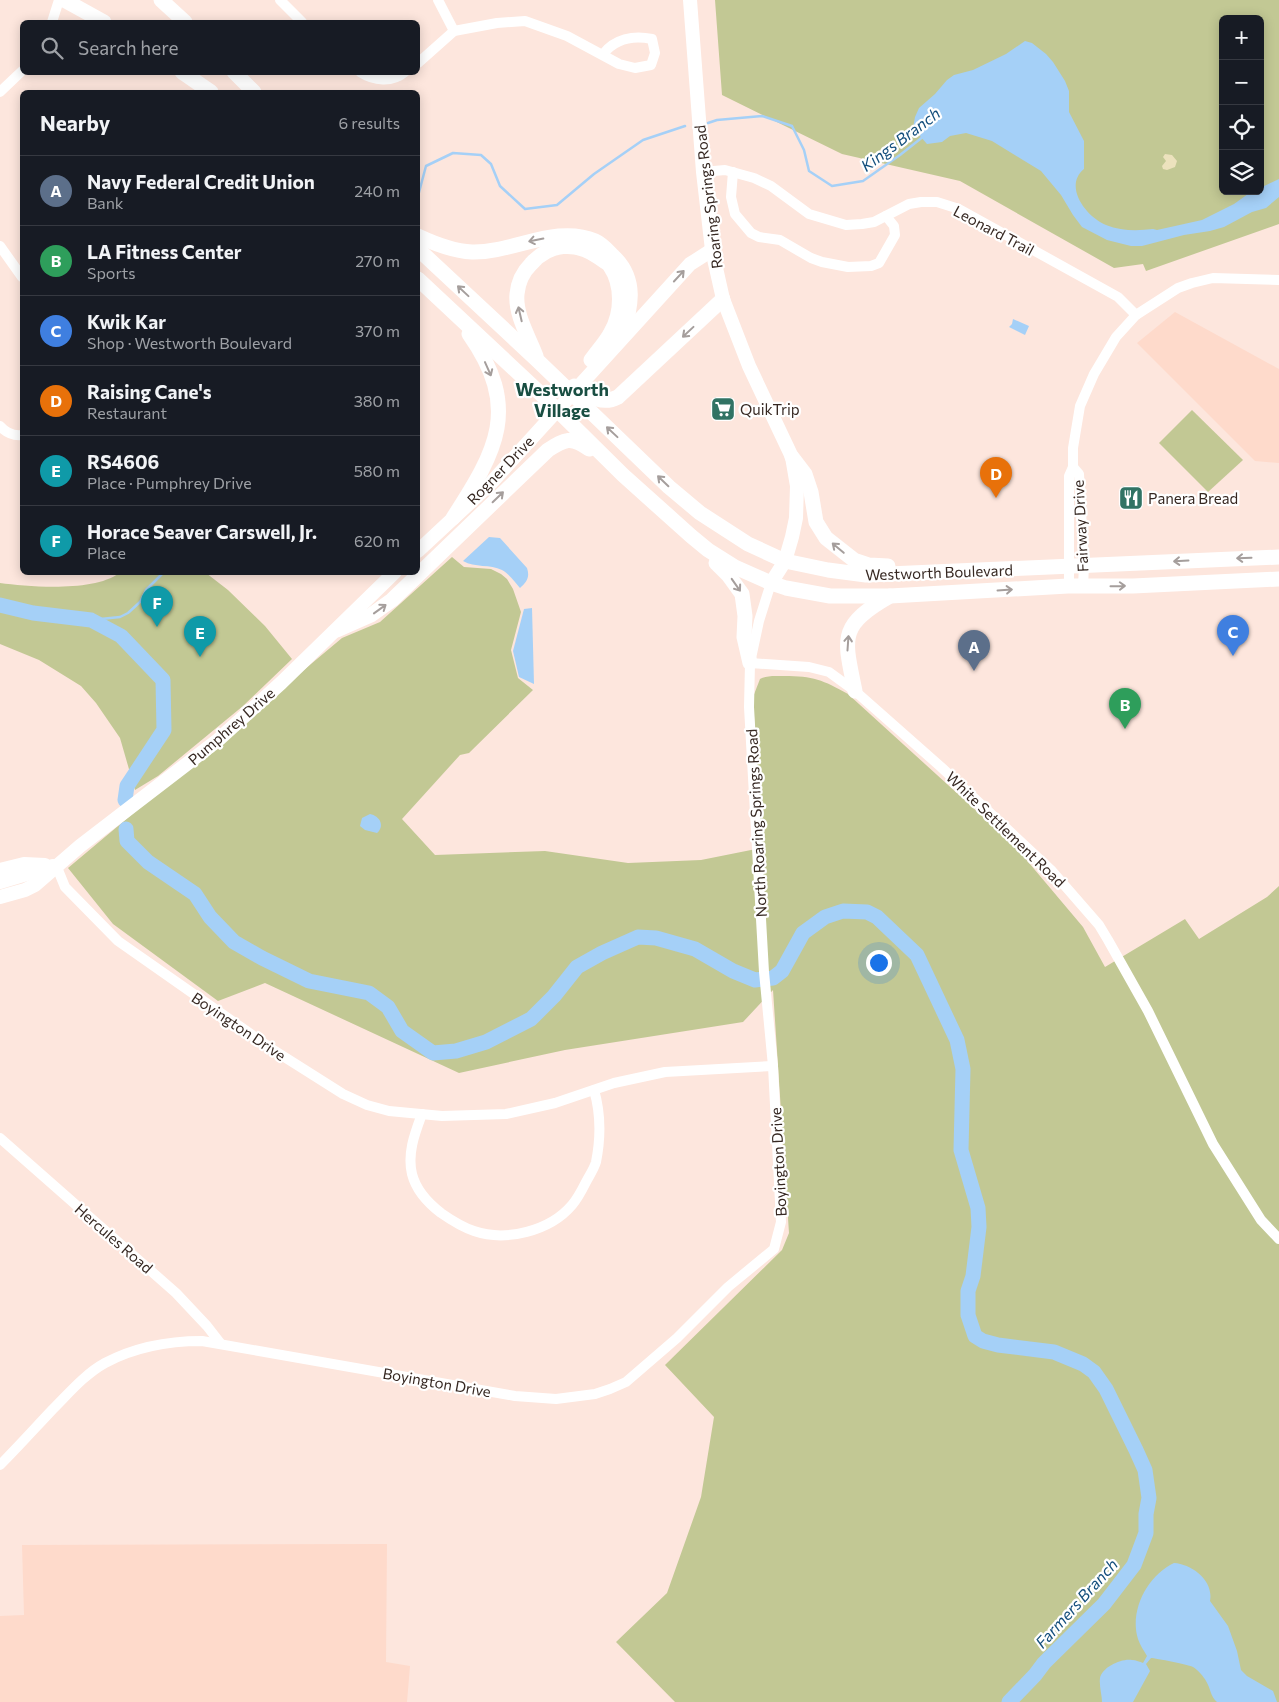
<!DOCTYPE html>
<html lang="en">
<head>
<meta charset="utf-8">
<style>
	body { margin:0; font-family:Commissioner,sans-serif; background:#242831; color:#f1f3f6 }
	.controls { position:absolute; right:15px; top:15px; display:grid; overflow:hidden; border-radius:8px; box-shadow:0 2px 12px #0003 }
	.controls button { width:45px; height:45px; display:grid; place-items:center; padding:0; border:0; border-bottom:1px solid #363941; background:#171b24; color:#f1f3f6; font:25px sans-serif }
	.you { position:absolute; left:878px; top:962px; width:18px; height:18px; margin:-12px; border:4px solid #fff; border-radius:50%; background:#1a73e8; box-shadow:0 0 0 8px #1a73e833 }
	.badge { display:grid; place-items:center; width:32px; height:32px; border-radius:50%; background:#317364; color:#fff; font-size:16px; font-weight:700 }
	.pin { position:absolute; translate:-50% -41px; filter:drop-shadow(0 1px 2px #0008) }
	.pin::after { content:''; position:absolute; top:26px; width:18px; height:15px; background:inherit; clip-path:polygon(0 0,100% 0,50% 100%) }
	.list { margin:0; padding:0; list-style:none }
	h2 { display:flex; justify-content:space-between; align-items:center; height:65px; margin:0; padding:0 20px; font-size:21px }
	h2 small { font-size:16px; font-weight:400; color:#9ea1a6 }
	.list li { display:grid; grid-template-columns:32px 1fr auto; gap:15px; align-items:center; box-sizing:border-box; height:70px; padding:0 20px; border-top:1px solid #363941 }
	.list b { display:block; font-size:19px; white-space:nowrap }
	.list p { margin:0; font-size:16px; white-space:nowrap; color:#9ea1a6 }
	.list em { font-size:16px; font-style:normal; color:#9ea1a6 }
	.icon { flex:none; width:28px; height:28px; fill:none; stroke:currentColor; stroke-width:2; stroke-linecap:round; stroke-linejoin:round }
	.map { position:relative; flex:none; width:1279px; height:1702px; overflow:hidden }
	.search { position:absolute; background:#171b24; box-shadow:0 2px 12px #0003; left:20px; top:20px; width:400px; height:55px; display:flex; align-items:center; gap:12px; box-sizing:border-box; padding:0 18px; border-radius:8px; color:#9ea1a6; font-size:19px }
	.panel { position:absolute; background:#171b24; box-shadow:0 2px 12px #0003; left:20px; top:90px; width:400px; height:485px; border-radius:8px }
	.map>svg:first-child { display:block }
	.built { fill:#fedacb }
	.green { fill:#c2c894; fill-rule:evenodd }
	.sand { fill:#ece2bd }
	.water { fill:#a5d0f7 }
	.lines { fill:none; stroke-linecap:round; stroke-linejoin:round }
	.stream { stroke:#a5d0f7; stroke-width:2.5 }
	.river { stroke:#a5d0f7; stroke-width:15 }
	.street { stroke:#fff; stroke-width:10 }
	.secondary { stroke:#fff; stroke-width:14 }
	.primary { stroke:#fff; stroke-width:15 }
	.oneway { stroke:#a59e9c }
	.labels { text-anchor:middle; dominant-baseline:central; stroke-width:4.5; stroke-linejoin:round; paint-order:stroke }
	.street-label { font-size:15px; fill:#362822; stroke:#fff }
	.poi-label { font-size:15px; fill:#362822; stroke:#fff; text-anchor:start }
	.water-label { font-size:16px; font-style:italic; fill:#134e7c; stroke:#fff }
	.quarter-label { font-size:18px; font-weight:bold; fill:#194e42; stroke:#fff }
</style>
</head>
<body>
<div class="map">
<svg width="1279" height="1702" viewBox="0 0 1279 1702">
	<rect width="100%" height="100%" fill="#fde6dd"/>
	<!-- built -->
	<g class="built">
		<polygon points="1175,312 1279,369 1279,463 1255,461 1137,343"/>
		<polygon points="387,1544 386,1662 410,1666 407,1702 0,1702 0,1616 24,1615 22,1545"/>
	</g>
	<!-- green -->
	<g class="green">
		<path d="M715 0H1279V224L1146 271 1143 264 1114 268 960 181 842 154 722 95ZM1223 19H1260V191H1223Z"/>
		<polygon points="1192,410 1243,460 1208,492 1159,443"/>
		<path d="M452 557 464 567 491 569 501 574 507 579 513 589 521 612 511 650 518 678 533 690 469 753 460 755 402 819 435 855 545 851 628 863 701 860 761 848 753 697 760 679C768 675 775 676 784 676 813 676 823 680 848 694L1014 845 1083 927 1105 967 1185 919 1199 939 1267 897 1279 886V1702H675L616 1642 667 1593 701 1497 714 1417 665 1365 782 1250 789 1233 773 990 743 1022 565 1050 459 1073 265 983 218 1001 113 924 68 868 342 638 380 622Z"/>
		<path d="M119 573H206L228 590 265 626 292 659 243 706 158 776 135 790 120 738 96 703 81 686 39 660 0 644V583C30 587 95 592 119 573Z"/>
	</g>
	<!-- sand -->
	<polygon class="sand" points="1165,154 1172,155 1177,161 1175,167 1167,170 1163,169 1162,166 1166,161 1163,157"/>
	<!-- water -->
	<g class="water">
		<path d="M1025 41 1032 43 1046 54 1053 62 1065 81 1069 91V112L1084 141V169C1063 186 1086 217 1106 225 1121 231 1137 231 1153 229L1157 230 1202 220 1234 204 1248 194 1260 191V188L1279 179V197L1266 208 1252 212 1224 227 1210 231 1184 235 1142 246H1131L1107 240 1082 227 1073 215 1061 195 1041 171 992 141 966 133 950 136 942 142 927 144 913 128 915 117 919 108 935 94 947 80 954 75 973 70 1006 54Z"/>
		<polygon points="1013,319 1029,326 1025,335 1009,327 1012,324"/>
		<path d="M489 537 500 538 527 568C530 577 527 582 520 588 515 582 509 574 502 570 490 564 475 568 463 561Z"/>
		<polygon points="532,608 534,684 519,677 513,651 524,609"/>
		<path d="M370 814C380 816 385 826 377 833L365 830 360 826 362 818Z"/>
		<path d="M1174 1563C1192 1564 1214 1581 1210 1601L1228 1626 1237 1651 1241 1670 1247 1676 1273 1691 1277 1702H1217C1210 1696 1211 1689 1206 1681 1204 1677 1197 1669 1193 1667 1190 1665 1155 1658 1151 1658L1146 1664 1150 1671 1133 1702H1102C1102 1695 1099 1686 1100 1678 1102 1667 1122 1658 1132 1660 1136 1660 1140 1662 1143 1663L1147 1656C1144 1651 1140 1645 1138 1639 1129 1610 1148 1575 1174 1563Z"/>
	</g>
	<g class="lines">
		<!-- stream -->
		<g class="stream">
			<polyline points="708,123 717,120 762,116 792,126 804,150 809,171 832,186 863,181 900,155 924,136"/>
			<polyline points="418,196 426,166 453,153 481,155 491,164 500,186 525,209 557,205 594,174 643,140 685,126"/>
			<polyline points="91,620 120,617 128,613 140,602 146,590 164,572"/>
		</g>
		<!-- river -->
		<g class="river">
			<polyline points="0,605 33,613 91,620 121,636 163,680 164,730 127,786 125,800"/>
			<polyline points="126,829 127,841 148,862 195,894 210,917 234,942 262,958 309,981 369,993 388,1007 402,1031 433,1053 456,1051 486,1042 531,1019 554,996 577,967 602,953 638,937 656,938 695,949 733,971 755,980 773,978 782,971 803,933 825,917 843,911 867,912 877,917 917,955 957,1040 963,1069 961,1150 978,1208 979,1227 973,1276 968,1291 968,1315 975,1336 983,1341 998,1345 1054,1352 1083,1364 1094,1372 1106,1389 1136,1450 1145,1470 1149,1498 1146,1514 1146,1533 1134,1565 1104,1604 1044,1663 1035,1675 1009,1702"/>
		</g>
		<!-- street -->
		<g class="street">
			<polyline points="280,0 302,22"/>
			<polyline points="438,0 454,31"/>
			<polyline points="52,22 59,0"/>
			<path d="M418 63 454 31 497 23 525 21 567 36 619 64 635 68 651 65 655 53 652 39C633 35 615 39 603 54"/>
			<path d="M360 72C374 81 392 83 405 72"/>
			<polyline points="0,92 22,71"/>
			<polyline points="703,172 725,170 754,178 771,186 809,214 846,225 862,224 874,222 909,204 921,202 937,202 959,209 1118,297 1136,315"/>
			<polyline points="733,172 731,197 735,214 751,233 759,237 780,240 811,258 822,262 848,267 871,266 879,263 895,235 894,226 886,216"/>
			<polyline points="0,246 22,277"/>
			<path d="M0 426C6 433 13 436 22 435"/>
			<polyline points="1073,467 1073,448 1080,406 1094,374 1116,337 1136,315 1178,288 1192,283 1213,278 1279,280"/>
			<polyline points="1069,586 1069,476 1073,467 1079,474 1084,566 1083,586"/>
			<polyline points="750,663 809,667 829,672 855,691 941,767 1052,871 1099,925 1108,940 1148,1011 1213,1144 1261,1220 1279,1239"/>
			<polyline points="56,865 65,887 118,941 275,1051 343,1094 367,1105 389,1111 442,1116 506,1114 555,1103 614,1083 665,1072 773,1066"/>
			<path d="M422 1114C415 1133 407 1153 412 1174 416 1190 428 1203 441 1213 451 1220 462 1227 474 1231 506 1242 550 1231 572 1205 578 1198 582 1190 586 1182 589 1176 594 1169 596 1162 601 1137 601 1114 594 1090"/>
			<polyline points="0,1138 176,1293 207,1326 221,1344"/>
			<path d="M0 1465C18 1447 35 1428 53 1409 69 1393 85 1374 105 1363 135 1347 168 1341 202 1341L515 1396 556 1399 595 1394 610 1389 626 1382 677 1338 728 1287 774 1249 781 1222 773 1066 764 972 749 707 750 663 759 621 771 583"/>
		</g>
		<!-- secondary -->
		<g class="secondary">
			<polyline points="690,0 703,172 712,250 723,299 749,366 792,457 797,486 796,518 792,537 785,561 771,583"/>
			<polyline points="418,551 491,483 690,264 712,250"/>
			<polyline points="0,870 24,864 45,865"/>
			<polyline points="0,882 53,866"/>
			<polyline points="0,897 25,890 35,885 80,846 218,740 281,683 395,572"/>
		</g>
		<!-- primary -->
		<g class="primary">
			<polyline points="64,0 104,22"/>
			<polyline points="161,0 185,22"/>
			<polyline points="182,72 211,92"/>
			<polyline points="234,72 254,92"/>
			<path d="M418 236C435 244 453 251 472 252 513 253 556 224 595 241 602 244 608 251 613 256 638 279 631 308 622 337"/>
			<polyline points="418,249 537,360 669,487 700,513 748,544 785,561 828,570 866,575 1279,557"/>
			<polyline points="418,279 543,396 623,475 691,536 708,550 735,567 771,583 786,588 830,596 890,596 1068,586 1133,586 1279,579"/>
			<path d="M536 356C529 337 515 315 517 294 518 283 523 272 531 264 549 243 576 241 598 257 602 260 608 263 610 266 623 285 622 313 611 332 606 342 597 351 591 360"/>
			<path d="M574 386C588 395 601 406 618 397L723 299"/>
			<polyline points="792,457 805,474 811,492 816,522 826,538 854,560 869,565 888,566"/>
			<path d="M453 518C497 450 521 408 469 334"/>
			<polyline points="716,563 729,576 742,594 745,616 744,637 750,663"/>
			<path d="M337 630 371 615 392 600 548 450C565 439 571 436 589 449"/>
			<path d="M855 691C844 637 838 626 890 596"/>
		</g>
	</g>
	<!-- one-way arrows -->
	<defs><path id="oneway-shaft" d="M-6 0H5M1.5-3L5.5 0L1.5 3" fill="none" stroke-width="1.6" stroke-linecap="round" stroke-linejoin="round" transform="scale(1.25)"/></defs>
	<g class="oneway">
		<use href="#oneway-shaft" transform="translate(536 240) rotate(169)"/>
		<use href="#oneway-shaft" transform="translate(679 276) rotate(-47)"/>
		<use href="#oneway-shaft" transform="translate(463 291) rotate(-137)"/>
		<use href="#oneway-shaft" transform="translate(520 314) rotate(-103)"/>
		<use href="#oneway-shaft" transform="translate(688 332) rotate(137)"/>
		<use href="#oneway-shaft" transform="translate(488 369) rotate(66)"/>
		<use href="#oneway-shaft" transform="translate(612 432) rotate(-137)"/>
		<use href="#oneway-shaft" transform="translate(663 481) rotate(-136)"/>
		<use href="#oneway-shaft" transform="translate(498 497) rotate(-44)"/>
		<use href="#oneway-shaft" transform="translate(838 548) rotate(-140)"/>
		<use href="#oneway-shaft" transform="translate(1244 558) rotate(178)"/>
		<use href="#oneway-shaft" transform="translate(1181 561) rotate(177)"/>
		<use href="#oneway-shaft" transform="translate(736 585) rotate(55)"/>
		<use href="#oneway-shaft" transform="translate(1118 586) rotate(-1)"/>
		<use href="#oneway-shaft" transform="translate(1005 590) rotate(-4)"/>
		<use href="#oneway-shaft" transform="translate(380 609) rotate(-36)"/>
		<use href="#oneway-shaft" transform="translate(848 643) rotate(-86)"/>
	</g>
	<!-- icons -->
	<defs>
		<symbol id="supermarket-square" viewBox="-11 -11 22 22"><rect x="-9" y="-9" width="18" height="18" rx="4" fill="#317364" stroke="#fff"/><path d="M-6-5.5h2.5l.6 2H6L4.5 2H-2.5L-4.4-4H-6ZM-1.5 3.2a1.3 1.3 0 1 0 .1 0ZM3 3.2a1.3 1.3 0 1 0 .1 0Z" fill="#fff"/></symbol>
		<symbol id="restaurant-square" viewBox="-11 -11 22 22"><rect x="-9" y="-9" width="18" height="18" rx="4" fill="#317364" stroke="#fff"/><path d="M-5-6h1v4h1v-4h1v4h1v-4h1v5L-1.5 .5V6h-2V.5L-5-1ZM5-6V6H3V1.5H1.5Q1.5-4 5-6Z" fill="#fff"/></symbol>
	</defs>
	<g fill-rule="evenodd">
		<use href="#supermarket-square" x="709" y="395" width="28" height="28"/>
		<use href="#restaurant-square" x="1117" y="484" width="28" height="28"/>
	</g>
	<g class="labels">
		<!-- street labels -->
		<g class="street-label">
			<text transform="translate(708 197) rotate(-97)">Roaring Springs Road</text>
			<text transform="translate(994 230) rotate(28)">Leonard Trail</text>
			<text transform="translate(500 470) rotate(-46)">Rogner Drive</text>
			<text transform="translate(1080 526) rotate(-93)">Fairway Drive</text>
			<text transform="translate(939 572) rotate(-2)">Westworth Boulevard</text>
			<text transform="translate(231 726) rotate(-41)">Pumphrey Drive</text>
			<text transform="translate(756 823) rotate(-93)">North Roaring Springs Road</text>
			<text transform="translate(1006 829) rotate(44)">White Settlement Road</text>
			<text transform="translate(239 1026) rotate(34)">Boyington Drive</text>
			<text transform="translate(778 1162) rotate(-93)">Boyington Drive</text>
			<text transform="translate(114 1238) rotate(41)">Hercules Road</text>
			<text transform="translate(437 1382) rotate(10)">Boyington Drive</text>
		</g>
		<!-- poi labels -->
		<g class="poi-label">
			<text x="740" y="409">QuikTrip</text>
			<text x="1148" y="498">Panera Bread</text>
		</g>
		<!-- water labels -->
		<g class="water-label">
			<text transform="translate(900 139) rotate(-37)">Kings Branch</text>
			<text transform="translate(1076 1603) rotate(-48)">Farmers Branch</text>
		</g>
		<!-- quarter labels -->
		<g class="quarter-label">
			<text x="562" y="389">Westworth<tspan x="562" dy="21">Village</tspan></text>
		</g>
	</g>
</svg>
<div class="controls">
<button>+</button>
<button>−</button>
<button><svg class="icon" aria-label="locate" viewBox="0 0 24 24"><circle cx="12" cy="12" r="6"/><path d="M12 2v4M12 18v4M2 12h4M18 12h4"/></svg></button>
<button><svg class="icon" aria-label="layers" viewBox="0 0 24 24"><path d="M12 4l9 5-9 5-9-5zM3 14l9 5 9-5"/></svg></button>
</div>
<div class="you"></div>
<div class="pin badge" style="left:974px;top:671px;background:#5c6f8a">A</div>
<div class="pin badge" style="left:1125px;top:729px;background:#2e9e5b">B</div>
<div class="pin badge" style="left:1233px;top:656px;background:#3f7fe0">C</div>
<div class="pin badge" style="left:996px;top:498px;background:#e8710a">D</div>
<div class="pin badge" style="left:200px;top:657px;background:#0f9aa8">E</div>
<div class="pin badge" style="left:157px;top:627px;background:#0f9aa8">F</div>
<div class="search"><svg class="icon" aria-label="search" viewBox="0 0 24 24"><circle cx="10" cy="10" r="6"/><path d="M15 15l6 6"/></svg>Search here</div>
<section class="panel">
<h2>Nearby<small>6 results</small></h2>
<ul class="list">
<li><span class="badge" style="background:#5c6f8a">A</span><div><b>Navy Federal Credit Union</b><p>Bank</p></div><em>240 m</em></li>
<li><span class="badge" style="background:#2e9e5b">B</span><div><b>LA Fitness Center</b><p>Sports</p></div><em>270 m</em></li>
<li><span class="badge" style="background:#3f7fe0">C</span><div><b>Kwik Kar</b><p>Shop · Westworth Boulevard</p></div><em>370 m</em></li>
<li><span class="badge" style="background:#e8710a">D</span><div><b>Raising Cane's</b><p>Restaurant</p></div><em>380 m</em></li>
<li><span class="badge" style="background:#0f9aa8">E</span><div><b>RS4606</b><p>Place · Pumphrey Drive</p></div><em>580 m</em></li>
<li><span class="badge" style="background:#0f9aa8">F</span><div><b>Horace Seaver Carswell, Jr.</b><p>Place</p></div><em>620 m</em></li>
</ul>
</section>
</div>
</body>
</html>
